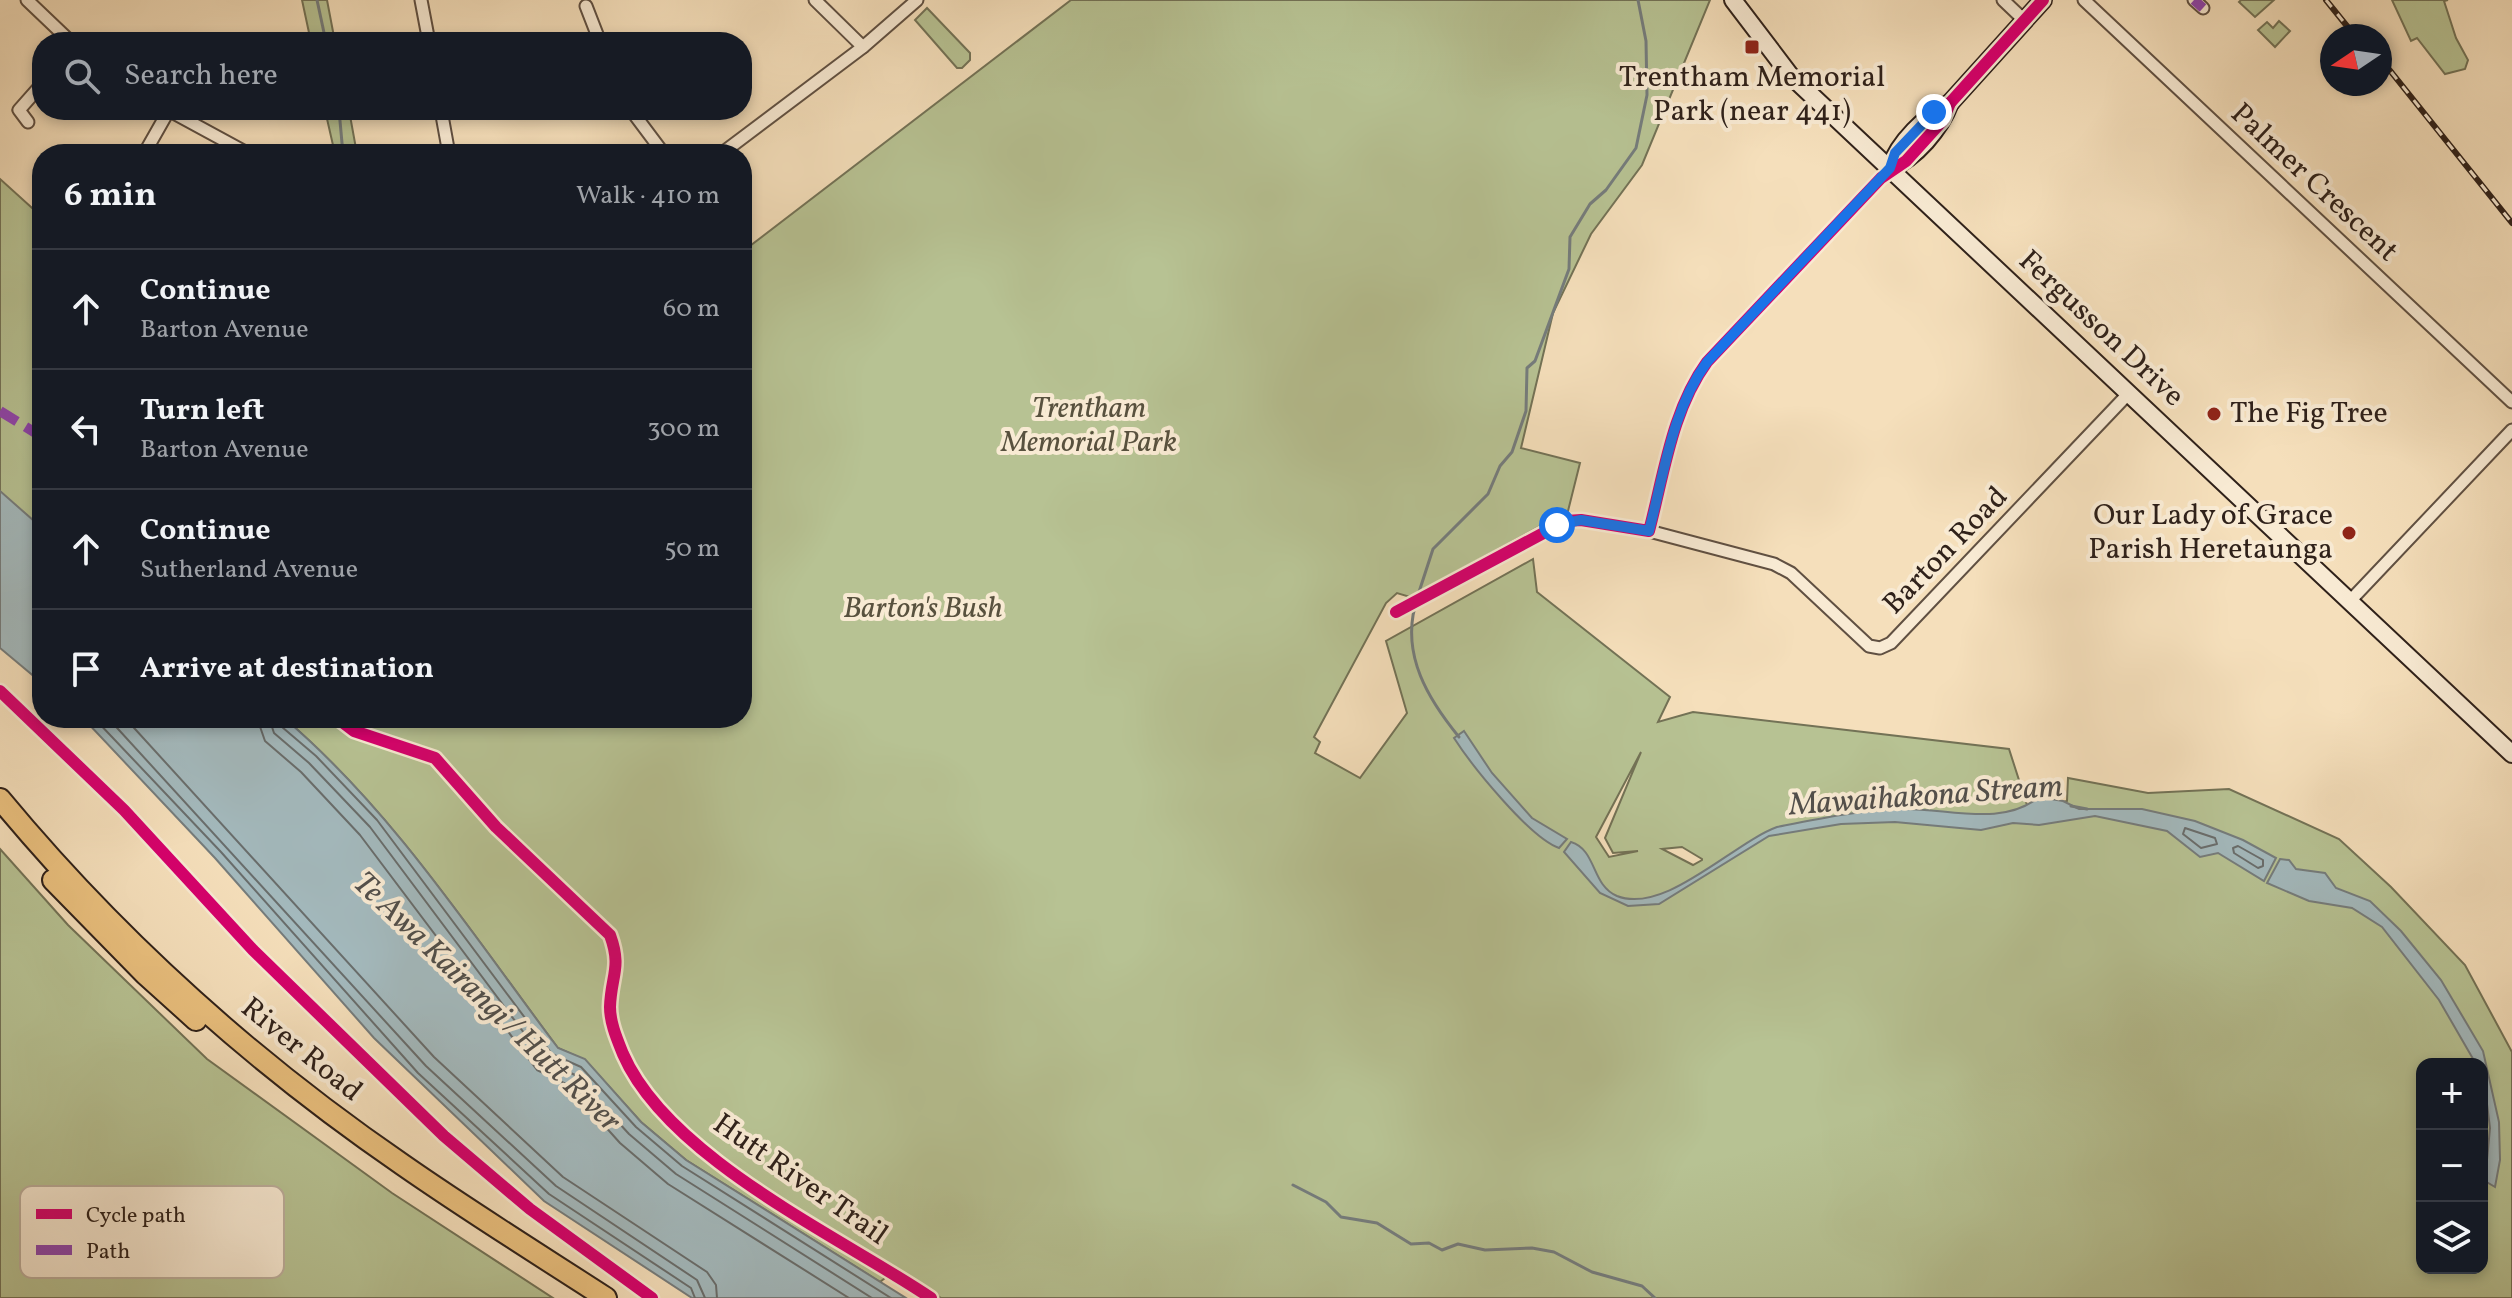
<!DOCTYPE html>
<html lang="en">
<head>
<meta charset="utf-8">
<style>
	body { margin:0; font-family:Vollkorn,serif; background:#242831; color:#f1f3f6 }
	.controls { position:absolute; right:24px; bottom:24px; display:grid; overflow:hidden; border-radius:16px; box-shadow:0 4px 12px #0003 }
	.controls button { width:72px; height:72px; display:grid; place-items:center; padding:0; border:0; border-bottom:2px solid #363941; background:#171b24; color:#f1f3f6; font:40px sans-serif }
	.compass { position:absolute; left:2320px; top:24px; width:72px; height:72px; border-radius:50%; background:#171b24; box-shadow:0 4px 12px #0003; rotate:257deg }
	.stop { position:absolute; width:24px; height:24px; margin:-18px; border:6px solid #1a73e8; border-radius:50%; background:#fff }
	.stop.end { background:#1a73e8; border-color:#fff; box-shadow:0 2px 8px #0008 }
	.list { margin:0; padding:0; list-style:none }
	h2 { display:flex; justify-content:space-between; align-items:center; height:104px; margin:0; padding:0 32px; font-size:34px }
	h2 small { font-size:26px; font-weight:400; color:#9ea1a6 }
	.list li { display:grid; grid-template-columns:52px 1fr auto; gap:24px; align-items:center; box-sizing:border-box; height:120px; padding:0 32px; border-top:2px solid #363941 }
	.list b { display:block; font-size:30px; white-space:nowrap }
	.list p { margin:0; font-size:26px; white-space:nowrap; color:#9ea1a6 }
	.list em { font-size:26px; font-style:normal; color:#9ea1a6 }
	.icon { flex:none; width:44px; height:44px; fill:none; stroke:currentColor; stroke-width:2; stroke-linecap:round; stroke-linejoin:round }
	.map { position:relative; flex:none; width:2512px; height:1298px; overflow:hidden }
	.search { position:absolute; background:#171b24; box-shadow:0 4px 12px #0003; left:32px; top:32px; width:720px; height:88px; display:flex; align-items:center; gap:20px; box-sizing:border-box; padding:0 28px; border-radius:32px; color:#9ea1a6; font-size:30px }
	.panel { position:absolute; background:#171b24; box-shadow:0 4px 12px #0003; left:32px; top:144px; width:720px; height:584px; border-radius:32px }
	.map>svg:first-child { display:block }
	.green { fill:#b7c293; stroke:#737256; stroke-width:2; fill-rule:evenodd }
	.water { fill:#a3b9bd; stroke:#757c7c; stroke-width:2 }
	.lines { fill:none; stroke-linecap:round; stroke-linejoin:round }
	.shore { stroke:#696d6c; stroke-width:2 }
	.stream { stroke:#757c7c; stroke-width:3 }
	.street-casing { stroke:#605042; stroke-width:15 }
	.secondary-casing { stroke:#2f211a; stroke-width:20 }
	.highway-casing { stroke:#2f211a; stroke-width:24 }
	.street { stroke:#f8ead3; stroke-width:11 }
	.secondary { stroke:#f8ead3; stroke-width:16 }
	.highway { stroke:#eac07e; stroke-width:20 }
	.rail-casing { stroke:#2f211a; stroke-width:6 }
	.rail { stroke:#f8ead3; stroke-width:3; stroke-dasharray:9; stroke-linecap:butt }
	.quiet { stroke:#8e44ad; stroke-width:10; stroke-dasharray:20 10; stroke-linecap:butt }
	.cycleway-casing { stroke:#f8ead3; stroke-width:17 }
	.cycleway { stroke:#d6006c; stroke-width:12 }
	.route { stroke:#1a73e8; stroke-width:10 }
	.poi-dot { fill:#8f2418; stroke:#f8ead3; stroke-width:3 }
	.labels { text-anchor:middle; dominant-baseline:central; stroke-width:8; stroke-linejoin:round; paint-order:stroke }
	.poi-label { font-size:30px; fill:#2f211a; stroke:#f8ead3 }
	.street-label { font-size:30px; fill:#2f211a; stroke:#f8ead3 }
	.park-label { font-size:30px; font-style:italic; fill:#58513e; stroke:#f8ead3 }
	.water-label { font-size:32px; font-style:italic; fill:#524f4b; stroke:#f8ead3 }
	.key { fill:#f8ead3; stroke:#bcae9c; stroke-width:2 }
	.key-label { font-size:22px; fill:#2f211a }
</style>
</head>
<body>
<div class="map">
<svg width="2512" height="1298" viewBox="0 0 2512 1298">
	<rect width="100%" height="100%" fill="#f5dfbb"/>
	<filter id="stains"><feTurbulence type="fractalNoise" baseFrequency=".0025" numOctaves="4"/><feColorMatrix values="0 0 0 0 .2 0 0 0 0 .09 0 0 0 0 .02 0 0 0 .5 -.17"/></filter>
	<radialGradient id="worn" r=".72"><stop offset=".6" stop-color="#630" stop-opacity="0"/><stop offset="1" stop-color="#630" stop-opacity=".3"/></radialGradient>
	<!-- green -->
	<g class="green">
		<polygon points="302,0 327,0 335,42 311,42"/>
		<path d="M1071 0H1710L1642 165 1591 234 1553 313 1521 448 1580 463 1568 511 1410 597 1397 593 1386 603 1314 737 1320 742 1315 753 1360 778 1407 713 1386 641 1533 559 1537 592 1670 697 1658 722 1693 712 2009 749 2028 808 2067 801 2068 778 2148 793 2229 789 2339 839 2391 887 2465 965 2512 1052V1298H941L896 1269 880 1282 686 1160 641 1122 585 1060 558 1048C472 934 393 811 284 718H742V252ZM1641 752 1605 838 1613 853 1638 851 1609 857 1596 837ZM1682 847 1702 859V860L1693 865 1662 849ZM2422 1064H2482V1268H2422Z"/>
		<polygon points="2241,0 2274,0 2255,17 2239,2"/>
		<polygon points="2392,0 2448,0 2444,1 2456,38 2468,60 2465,69 2445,74 2417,38 2411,41"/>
		<polygon points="927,8 970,53 970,60 962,68 957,68 915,20"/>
		<polygon points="2279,21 2290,31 2275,47 2258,30 2267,22 2273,28"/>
		<polygon points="325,110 349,110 357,154 335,154"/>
		<polygon points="0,179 42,217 42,529 0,492"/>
		<polygon points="0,849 68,925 207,1059 392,1193 553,1298 0,1298"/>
	</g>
	<!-- water -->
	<g class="water">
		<polygon points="0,491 42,528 42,683 0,648"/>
		<path d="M83 718H284C393 811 472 934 558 1048L585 1059 641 1122 686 1160 906 1298H692L544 1201 374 1038 215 858Z"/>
		<path d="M1464 731 1492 773 1532 818 1567 839 1559 848C1530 838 1472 766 1454 738Z"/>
		<path d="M2039 797 2063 801 2079 809H2142L2195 821 2243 840 2276 858 2264 881 2218 853 2200 857 2167 831 2095 816 2039 825 2013 823 1981 830 1895 822 1841 824 1769 836 1659 904 1628 906 1600 893 1564 852 1571 842C1597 850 1591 885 1617 896 1665 915 1733 843 1777 827 1817 819 1859 810 1900 809 1944 807 2002 828 2039 797Z"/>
		<polygon points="2280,859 2289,860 2296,869 2325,873 2336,888 2370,901 2401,931 2441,980 2483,1051 2499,1122 2500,1160 2495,1187 2485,1181 2490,1128 2482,1064 2476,1064 2439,1000 2382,927 2352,908 2309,901 2267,883"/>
	</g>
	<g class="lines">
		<!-- shore -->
		<g class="shore">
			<polyline points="94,718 221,852 418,1073 549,1194 691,1288 695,1298"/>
			<polyline points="108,718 426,1066 556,1186 697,1280 705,1298"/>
			<polyline points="125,718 434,1057 563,1177 707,1272 716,1285 717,1298"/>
			<polyline points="257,718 265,741 301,772 360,835 537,1070 568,1085 620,1143 668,1184 849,1298"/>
			<polyline points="269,718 274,733 309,763 370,827 545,1061 575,1075 629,1134 676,1174 872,1298"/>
			<polyline points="279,718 282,727 316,756 377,820 552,1054 581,1067 636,1127 682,1166 891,1298"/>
			<polygon points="2185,828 2215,838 2217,844 2201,848 2183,834"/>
			<polygon points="2238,846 2263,860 2263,866 2258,868 2234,853 2233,848"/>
		</g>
		<!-- stream -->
		<g class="stream">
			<polyline points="317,0 326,42"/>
			<polyline points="339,110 343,154"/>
			<polyline points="1418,595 1433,549 1488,494 1500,466 1512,452 1526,411 1527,368 1535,361 1569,269 1570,237 1590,204 1606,190 1636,148 1647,95 1646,41 1638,0"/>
			<path d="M1415 606C1402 656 1428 699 1459 737"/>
			<polyline points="2071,806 2087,809"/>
			<polyline points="1293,1185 1326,1202 1341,1217 1377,1223 1411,1244 1429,1243 1442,1250 1458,1244 1485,1250 1532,1248 1554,1252 1592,1272 1642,1286 1655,1298"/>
		</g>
		<defs>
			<g id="street">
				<polyline points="27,0 71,42"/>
				<polyline points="421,0 429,42"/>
				<polyline points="815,0 863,47"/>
				<polyline points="2003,0 2024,20"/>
				<polyline points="2084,0 2512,402"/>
				<polyline points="2194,0 2203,8"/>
				<polyline points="586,6 600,42"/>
				<polyline points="168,110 249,154"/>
				<polyline points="441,110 449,154"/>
				<polyline points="631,110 664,154"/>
				<polyline points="28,122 19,110 42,84"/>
				<polyline points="144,154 169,110"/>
				<polyline points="721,154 863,47 917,0"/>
				<polyline points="1649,531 1774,564 1791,573 1869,646 1880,648 1891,643 2129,393"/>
				<polyline points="2350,601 2512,430"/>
				<path d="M1396 612 1566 521 1581 520 1649 531C1664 474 1672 410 1707 362L1890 168"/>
			</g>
			<g id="secondary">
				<polyline points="1733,0 1790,75 2512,754"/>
				<path d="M1890 168C1898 142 1926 116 1950 103L2043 0"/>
				<path d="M1890 168C1916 158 1940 129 1950 103"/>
			</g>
			<g id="highway">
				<path d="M0 799C116 939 253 1062 403 1165 469 1211 538 1254 606 1298"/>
				<polyline points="53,880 145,974 196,1020"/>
			</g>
		</defs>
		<!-- street casing -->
		<use href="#street" class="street-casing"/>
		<!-- secondary casing -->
		<use href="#secondary" class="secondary-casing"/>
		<!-- highway casing -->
		<use href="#highway" class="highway-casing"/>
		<!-- street -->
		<use href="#street" class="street"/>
		<!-- secondary -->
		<use href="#secondary" class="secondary"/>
		<!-- highway -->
		<use href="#highway" class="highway"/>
		<defs>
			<g id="rail">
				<polyline points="2326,0 2355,36"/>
				<polyline points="2380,58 2512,223"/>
			</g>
		</defs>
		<!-- rail casing -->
		<use href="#rail" class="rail-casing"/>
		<!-- rail -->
		<use href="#rail" class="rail"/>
		<!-- quiet -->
		<g class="quiet">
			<polyline points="2194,0 2203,8"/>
			<polyline points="0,411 42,437"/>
		</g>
		<defs>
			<g id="cycleway">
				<polyline points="1938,109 1950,103 2043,0"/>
				<path d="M1396 612 1566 521 1581 520 1649 531C1664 474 1672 410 1707 362L1881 178 1906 161 1943 120 1950 103"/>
				<polyline points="0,691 124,810 253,950 444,1136 530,1209 652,1298"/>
				<path d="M337 718 354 731 435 758 496 827 610 935C622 968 611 975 610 1007 610 1023 617 1039 623 1054 668 1158 839 1236 931 1298"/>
			</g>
		</defs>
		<!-- cycleway casing -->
		<use href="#cycleway" class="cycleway-casing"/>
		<!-- cycleway -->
		<use href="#cycleway" class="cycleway"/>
	</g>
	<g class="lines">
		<!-- route -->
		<path class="route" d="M1557 525 1581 520 1649 531C1664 474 1672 410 1707 362L1890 168 1895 153 1934 112"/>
	</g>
	<!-- markers -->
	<g class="poi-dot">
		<rect x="1744" y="39" width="16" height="16" rx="4"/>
		<circle cx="2214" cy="414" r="8"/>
		<circle cx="2349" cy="533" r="8"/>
	</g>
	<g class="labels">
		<!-- poi labels -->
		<g class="poi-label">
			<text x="1752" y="78">Trentham Memorial<tspan x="1752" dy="34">Park (near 441)</tspan></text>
			<text x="2230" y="414" text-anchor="start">The Fig Tree</text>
			<text x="2333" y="516" text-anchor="end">Our Lady of Grace<tspan x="2333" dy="34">Parish Heretaunga</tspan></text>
		</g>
		<!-- street labels -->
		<g class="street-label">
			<text transform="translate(2314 183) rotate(43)">Palmer Crescent</text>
			<text transform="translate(2101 329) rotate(43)">Fergusson Drive</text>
			<text transform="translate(1946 551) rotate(-46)">Barton Road</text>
			<text transform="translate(301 1050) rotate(39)">River Road</text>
			<text transform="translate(800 1180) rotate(35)">Hutt River Trail</text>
		</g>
		<!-- park labels -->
		<g class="park-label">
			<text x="1089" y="409">Trentham<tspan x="1089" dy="34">Memorial Park</tspan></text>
			<text x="923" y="609">Barton's Bush</text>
		</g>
		<!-- water labels -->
		<g class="water-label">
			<text transform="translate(1926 797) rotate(-4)">Mawaihakona Stream</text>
			<text transform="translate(486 1003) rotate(44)">Te Awa Kairangi / Hutt River</text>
		</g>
	</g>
	<!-- legend -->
	<rect x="20" y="1186" width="264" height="92" rx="12" class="key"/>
	<rect x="36" y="1209" width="36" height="10" fill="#d6006c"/>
	<rect x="36" y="1245" width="36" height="10" fill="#8e44ad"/>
	<g class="key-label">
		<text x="86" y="1222">Cycle path</text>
		<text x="86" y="1258">Path</text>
	</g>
	<rect width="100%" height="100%" filter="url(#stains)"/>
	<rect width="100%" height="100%" fill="url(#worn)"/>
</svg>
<div class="controls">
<button>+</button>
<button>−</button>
<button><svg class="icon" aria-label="layers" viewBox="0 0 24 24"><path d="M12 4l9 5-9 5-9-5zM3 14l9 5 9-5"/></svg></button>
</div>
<svg class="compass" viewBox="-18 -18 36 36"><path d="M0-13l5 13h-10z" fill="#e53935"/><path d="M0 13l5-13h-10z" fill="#9ea1a6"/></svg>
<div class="stop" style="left:1557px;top:525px"></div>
<div class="stop end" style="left:1934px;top:112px"></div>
<div class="search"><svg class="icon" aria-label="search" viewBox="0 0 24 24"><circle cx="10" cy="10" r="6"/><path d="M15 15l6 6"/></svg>Search here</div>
<section class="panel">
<h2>6 min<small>Walk · 410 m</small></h2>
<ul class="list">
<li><svg class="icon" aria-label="ahead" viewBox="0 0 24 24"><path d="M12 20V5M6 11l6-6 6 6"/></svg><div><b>Continue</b><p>Barton Avenue</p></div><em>60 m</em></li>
<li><svg class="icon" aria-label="left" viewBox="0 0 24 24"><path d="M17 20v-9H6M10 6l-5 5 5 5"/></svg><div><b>Turn left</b><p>Barton Avenue</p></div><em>300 m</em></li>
<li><svg class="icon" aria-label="ahead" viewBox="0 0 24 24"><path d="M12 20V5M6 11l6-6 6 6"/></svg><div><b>Continue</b><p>Sutherland Avenue</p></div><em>50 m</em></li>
<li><svg class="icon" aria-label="arrive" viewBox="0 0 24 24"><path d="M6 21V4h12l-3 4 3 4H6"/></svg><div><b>Arrive at destination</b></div></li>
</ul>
</section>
</div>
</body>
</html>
